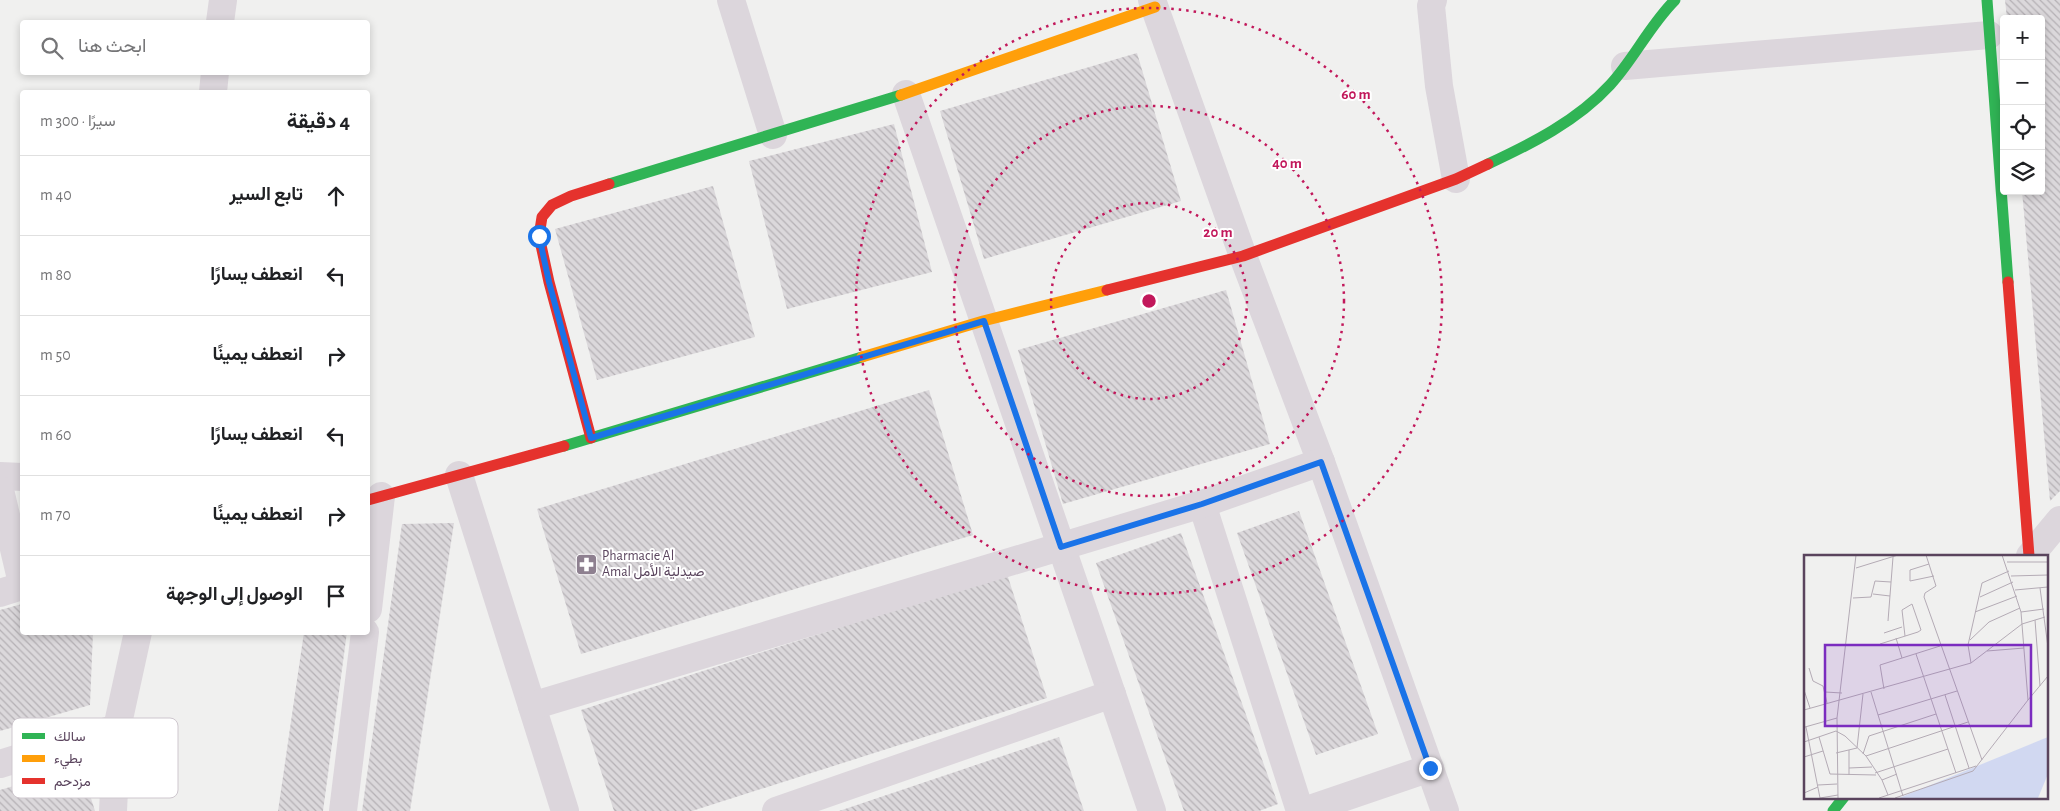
<!DOCTYPE html>
<html lang="ar">
<head>
<meta charset="utf-8">
<style>
	body { margin:0; font-family:"Alegreya Sans",Vazirmatn,sans-serif; background:#f6f6f6; color:#202124; direction:rtl }
	.controls { position:absolute; right:15px; top:15px; display:grid; overflow:hidden; border-radius:5px; box-shadow:0 2px 8px #0003 }
	.controls button { width:45px; height:45px; display:grid; place-items:center; padding:0; border:0; border-bottom:1px solid #e0e0e0; background:#fff; color:#202124; font:25px sans-serif }
	.stop { position:absolute; width:15px; height:15px; margin:-11px; border:4px solid #1a73e8; border-radius:50%; background:#fff }
	.stop.end { background:#1a73e8; border-color:#fff; box-shadow:0 1px 5px #0008 }
	.list { margin:0; padding:0; list-style:none }
	h2 { display:flex; justify-content:space-between; align-items:center; height:65px; margin:0; padding:0 20px; font-size:21px }
	h2 small { font-size:16px; font-weight:400; color:#757577 }
	.list li { display:grid; grid-template-columns:32px 1fr auto; gap:15px; align-items:center; box-sizing:border-box; height:80px; padding:0 20px; border-top:1px solid #e0e0e0 }
	.list b { display:block; font-size:19px; white-space:nowrap }
	.list em { font-size:16px; font-style:normal; color:#757577 }
	.icon { flex:none; width:28px; height:28px; fill:none; stroke:currentColor; stroke-width:2; stroke-linecap:round; stroke-linejoin:round }
	.map { position:relative; flex:none; width:2060px; height:811px; overflow:hidden; direction:ltr }
	.search { position:absolute; background:#fff; box-shadow:0 2px 8px #0003; left:20px; top:20px; width:350px; height:55px; display:flex; align-items:center; gap:12px; box-sizing:border-box; padding:0 18px; border-radius:5px; color:#757577; font-size:19px }
	.panel { position:absolute; background:#fff; box-shadow:0 2px 8px #0003; left:20px; top:90px; width:350px; height:545px; border-radius:5px; direction:rtl }
	.map>svg:first-child { display:block }
	.building { fill:url(#building-back-hatch) }
	.lines { fill:none; stroke-linecap:round; stroke-linejoin:round }
	.street { stroke:#dcd6dc; stroke-width:28 }
	.fast { stroke:#30b455; stroke-width:11 }
	.slow { stroke:#ff9f0a; stroke-width:11 }
	.jam { stroke:#e5322d; stroke-width:11 }
	.route { stroke:#1a73e8; stroke-width:6 }
	.ring { fill:none; stroke:#c2185b; stroke-width:2.5; stroke-dasharray:2.5 5 }
	.labels { text-anchor:middle; dominant-baseline:central; stroke-width:4; stroke-linejoin:round; paint-order:stroke }
	.poi-label { font-size:14px; fill:#5a445d; stroke:#fff; text-anchor:start }
	.inset-road { fill:none; stroke:#b4abb5; stroke-width:1 }
	.view { fill:#7b2cbf; fill-opacity:0.15; stroke:#7b2cbf; stroke-width:2.5 }
	.inset-edge { fill:none; stroke:#5a445d; stroke-width:2.5 }
	.key { fill:#fff; stroke:#cec7ce; stroke-width:1 }
	.key-label { font-size:14px; fill:#5a445d }
	.centre { fill:#c2185b; stroke:#fff; stroke-width:2.5 }
	.ring-label { font-size:15px; text-anchor:middle; font-weight:bold; fill:#c2185b; stroke:#fff; stroke-width:4; stroke-linejoin:round; paint-order:stroke }
</style>
</head>
<body>
<div class="map">
<svg width="2060" height="811" viewBox="0 0 2060 811">
	<defs>
		<pattern id="building-back-hatch" width="6" height="6" patternUnits="userSpaceOnUse" patternTransform="scale(1.25)"><rect width="6" height="6" fill="#dbd8db"/><path d="M-1 5l2 2M0 0l6 6M5-1l2 2" fill="none" stroke="#b5b1b5"/></pattern>
	</defs>
	<rect width="100%" height="100%" fill="#f0f0ef"/>
	<!-- building -->
	<g class="building">
		<polygon points="2005,0 2060,0 2060,491 2050,501 2022,191 2041,191 2041,19 2007,19"/>
		<polygon points="1137,53 1181,201 984,259 940,111"/>
		<polygon points="894,124 932,272 787,309 749,161"/>
		<polygon points="713,186 755,337 597,380 555,229"/>
		<polygon points="1226,290 1270,444 1063,504 1018,350"/>
		<polygon points="929,390 973,535 581,654 537,509"/>
		<polygon points="1299,511 1378,734 1316,755 1237,533"/>
		<polygon points="454,523 410,811 362,811 402,524"/>
		<polygon points="1181,533 1278,804 1259,811 1184,811 1096,563"/>
		<polygon points="1007,574 1047,698 692,811 614,811 581,710"/>
		<polygon points="22,604 22,632 93,632 90,705 0,731 0,610"/>
		<polygon points="304,632 347,632 323,811 278,811"/>
		<polygon points="1059,737 1084,811 839,811"/>
		<polygon points="81,766 95,811 0,811 0,790"/>
	</g>
	<g class="lines">
		<!-- street -->
		<g class="street">
			<polyline points="731,0 773,135"/>
			<polyline points="1152,0 1243,256 1321,462 1445,811"/>
			<polyline points="1433,0 1431,6 1439,86 1456,179"/>
			<polyline points="220,22 223,0"/>
			<polyline points="1625,66 1989,35"/>
			<polyline points="213,92 215,72"/>
			<polyline points="906,94 1152,811"/>
			<polyline points="459,475 565,811"/>
			<polyline points="0,476 22,477"/>
			<polyline points="0,490 22,583"/>
			<polyline points="1202,504 1300,811"/>
			<polyline points="2030,556 2060,520"/>
			<polyline points="0,593 22,586"/>
			<polyline points="368,609 381,496"/>
			<polyline points="532,706 1202,504 1321,462"/>
			<polyline points="0,764 117,728"/>
			<polyline points="113,811 117,728 138,632"/>
			<polyline points="343,811 365,632"/>
			<polyline points="776,811 1112,694"/>
			<polyline points="1304,811 1430,768"/>
		</g>
		<!-- fast -->
		<g class="fast">
			<polyline points="1987,0 2008,282"/>
			<path d="M1488 164C1531 144 1577 121 1610 85 1634 59 1649 26 1675 0"/>
			<polyline points="609,184 901,95"/>
			<polyline points="564,446 862,357"/>
			<polyline points="1833,811 1844,797"/>
		</g>
		<!-- slow -->
		<g class="slow">
			<polyline points="901,95 1155,7"/>
			<polyline points="862,357 983,321 1107,290"/>
		</g>
		<!-- jam -->
		<g class="jam">
			<polyline points="2008,282 2029,556"/>
			<polyline points="1107,290 1243,256 1456,179 1488,164"/>
			<polyline points="591,438 549,282 539,236 542,217 552,205 571,196 609,184"/>
			<polyline points="368,500 564,446"/>
		</g>
	</g>
	<g class="lines">
		<!-- route -->
		<polyline class="route" points="539,236 549,282 591,438 984,321 1061,547 1202,504 1321,462 1430,768"/>
	</g>
	<!-- distance rings -->
	<g class="ring">
		<circle cx="1149" cy="301" r="98"/>
		<circle cx="1149" cy="301" r="195"/>
		<circle cx="1149" cy="301" r="293"/>
	</g>
	<!-- icons -->
	<defs>
		<symbol id="pharmacy-square" viewBox="-11 -11 22 22"><rect x="-9" y="-9" width="18" height="18" rx="4" fill="#8e8090" stroke="#fff"/><path d="M-2-6h4v4h4v4h-4v4h-4v-4h-4v-4h4Z" fill="#fff"/></symbol>
	</defs>
	<g fill-rule="evenodd">
		<use href="#pharmacy-square" x="574" y="552" width="25" height="25"/>
	</g>
	<g class="labels">
		<!-- poi labels -->
		<g class="poi-label">
			<text x="602" y="556">Pharmacie Al<tspan x="602" dy="16">Amal صيدلية الأمل</tspan></text>
		</g>
	</g>
	<!-- overview -->
	<g transform="translate(1804 555)">
		<rect width="244" height="244" fill="#f0f0ef"/>
		<path d="M244 182V219L234 243H95Z" fill="#d1d8f1"/>
		<path class="inset-road" d="M122 0 132 31 121 38 120 42 178 205M203 7H244M125 9 106 15V26L130 21M52 13 94 0M207 21 244 20M236 33 244 92M211 35 244 32M69 39 86 41M176 42 209 27M49 43 67 42 71 26 87 27M171 57 213 41M217 57 240 54M231 65 236 131M84 66 89 2M80 78 98 72M92 83 98 103M166 85 185 67 216 53M76 89 114 77 117 75 108 49 98 55 101 81M183 96 220 93M112 99 152 218M167 108 164 90 178 28 205 16M5 113 9 126 19 131 23 148M80 134 76 110 136 91M0 135 6 153M21 137 38 138M67 137 99 241M141 140 165 213M224 145 244 121M0 155 167 108 218 69 241 62M74 160 153 136M1 172 33 163M2 172 16 243M15 182 26 219 72 220M0 187 32 176 41 181 62 201 78 225 93 219M32 198 53 193 59 139M59 199 65 181 132 159M62 201 164 167M0 202 19 196M45 213 68 212M71 218 144 194M45 220V195M78 225 84 240M14 230 33 229M0 238 14 232M16 243 34 240M34 243 33 163 52 0M75 243 172 211M91 243 169 216 224 145 217 57 198 0"/>
		<path class="view" d="M21 90H227V171H21Z"/>
		<rect width="244" height="244" class="inset-edge"/>
	</g>
	<!-- legend -->
	<rect x="12" y="718" width="166" height="80" rx="8" class="key"/>
	<rect x="22" y="733" width="23" height="6" fill="#30b455"/>
	<rect x="22" y="755" width="23" height="7" fill="#ff9f0a"/>
	<rect x="22" y="778" width="23" height="6" fill="#e5322d"/>
	<g class="key-label">
		<text x="54" y="741">سالك</text>
		<text x="54" y="763">بطيء</text>
		<text x="54" y="786">مزدحم</text>
	</g>
	<circle cx="1149" cy="301" r="8" class="centre"/>
	<g class="ring-label">
		<text x="1356" y="99">60 m</text>
		<text x="1287" y="168">40 m</text>
		<text x="1218" y="237">20 m</text>
	</g>
</svg>
<div class="controls">
<button>+</button>
<button>−</button>
<button><svg class="icon" aria-label="locate" viewBox="0 0 24 24"><circle cx="12" cy="12" r="6"/><path d="M12 2v4M12 18v4M2 12h4M18 12h4"/></svg></button>
<button><svg class="icon" aria-label="layers" viewBox="0 0 24 24"><path d="M12 4l9 5-9 5-9-5zM3 14l9 5 9-5"/></svg></button>
</div>
<div class="stop" style="left:539px;top:236px"></div>
<div class="stop end" style="left:1430px;top:768px"></div>
<div class="search"><svg class="icon" aria-label="search" viewBox="0 0 24 24"><circle cx="10" cy="10" r="6"/><path d="M15 15l6 6"/></svg>ابحث هنا</div>
<section class="panel">
<h2>4 دقيقة<small>سيرًا · 300 m</small></h2>
<ul class="list">
<li><svg class="icon" aria-label="ahead" viewBox="0 0 24 24"><path d="M12 20V5M6 11l6-6 6 6"/></svg><div><b>تابع السير</b></div><em>40 m</em></li>
<li><svg class="icon" aria-label="left" viewBox="0 0 24 24"><path d="M17 20v-9H6M10 6l-5 5 5 5"/></svg><div><b>انعطف يسارًا</b></div><em>80 m</em></li>
<li><svg class="icon" aria-label="right" viewBox="0 0 24 24"><path d="M7 20v-9h11M14 6l5 5-5 5"/></svg><div><b>انعطف يمينًا</b></div><em>50 m</em></li>
<li><svg class="icon" aria-label="left" viewBox="0 0 24 24"><path d="M17 20v-9H6M10 6l-5 5 5 5"/></svg><div><b>انعطف يسارًا</b></div><em>60 m</em></li>
<li><svg class="icon" aria-label="right" viewBox="0 0 24 24"><path d="M7 20v-9h11M14 6l5 5-5 5"/></svg><div><b>انعطف يمينًا</b></div><em>70 m</em></li>
<li><svg class="icon" aria-label="arrive" viewBox="0 0 24 24"><path d="M6 21V4h12l-3 4 3 4H6"/></svg><div><b>الوصول إلى الوجهة</b></div></li>
</ul>
</section>
</div>
</body>
</html>
